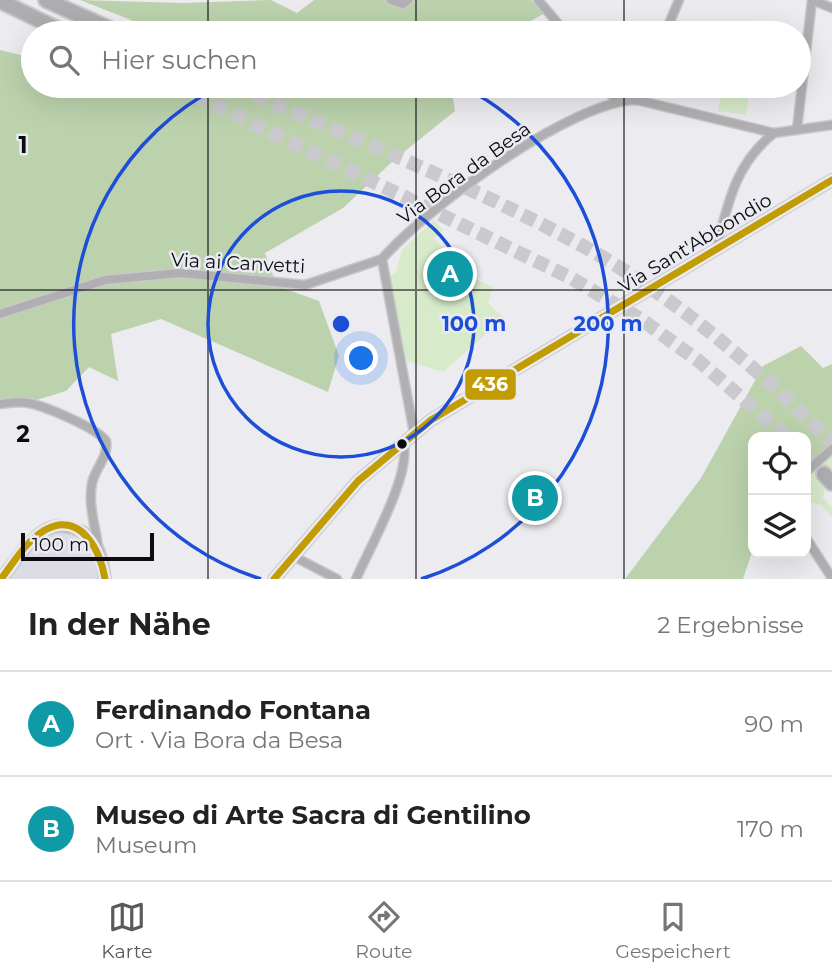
<!DOCTYPE html>
<html lang="de">
<head>
<meta charset="utf-8">
<style>
	body { margin:0; font-family:Montserrat,sans-serif; background:#f2f2f2; color:#222 }
	.controls { position:absolute; right:21px; bottom:21px; display:grid; overflow:hidden; border-radius:14px; box-shadow:0 7px 28px #0002 }
	.controls button { width:63px; height:63px; display:grid; place-items:center; padding:0; border:0; border-bottom:2px solid #e0e0e0; background:#fff; color:#222; font:35px sans-serif }
	.scale { position:absolute; left:21px; bottom:18px; width:133px; box-sizing:border-box; padding-left:7px; border:4px solid #0b0b0d; border-top:0; font-size:19px; line-height:24px; white-space:nowrap; color:#0b0b0d; -webkit-text-stroke:5px #eaeaf2; paint-order:stroke }
	.you { position:absolute; left:362px; top:359px; width:24px; height:24px; margin:-18px; border:5px solid #fff; border-radius:50%; background:#1a73e8; box-shadow:0 0 0 10px #1a73e833 }
	.badge { display:grid; place-items:center; width:46px; height:46px; border-radius:50%; background:#5a5a5c; color:#fff; font-size:23px; font-weight:700 }
	.pin { position:absolute; translate:-50% -50%; border:4px solid #fff; box-shadow:0 2px 7px #0006 }
	.list { margin:0; padding:0; list-style:none }
	h2 { display:flex; justify-content:space-between; align-items:center; height:91px; margin:0; padding:0 28px; font-size:30px }
	h2 small { font-size:23px; font-weight:400; color:#767676 }
	.list li { display:grid; grid-template-columns:46px 1fr auto; gap:21px; align-items:center; box-sizing:border-box; height:105px; padding:0 28px; border-top:2px solid #e0e0e0 }
	.list b { display:block; font-size:26px; white-space:nowrap }
	.list p { margin:0; font-size:23px; white-space:nowrap; color:#767676 }
	.list em { font-size:23px; font-style:normal; color:#767676 }
	.icon { flex:none; width:38px; height:38px; fill:none; stroke:currentColor; stroke-width:2; stroke-linecap:round; stroke-linejoin:round }
	.map { position:relative; flex:none; width:832px; height:579px; overflow:hidden }
	.search { position:absolute; background:#fff; box-shadow:0 7px 28px #0002; left:21px; right:21px; top:21px; height:77px; display:flex; align-items:center; gap:18px; box-sizing:border-box; padding:0 24px; border-radius:38px; color:#767676; font-size:26px }
	.sheet { height:301px; background:#fff }
	nav { display:flex; justify-content:space-around; align-items:center; box-sizing:border-box; height:98px; border-top:2px solid #e0e0e0; background:#fff; font-size:19px; color:#767676 }
	nav a { display:grid; justify-items:center; gap:4px }
	nav .on { color:#5a5a5c }
	.map>svg:first-child { display:block }
	.built { fill:#dcdce6 }
	.green { fill:#d7ebca }
	.forest { fill:#bcd2ad }
	.lines { fill:none; stroke-linecap:round; stroke-linejoin:round }
	.highway-tunnel { stroke:#cacace; stroke-width:14; stroke-dasharray:14 7; stroke-linecap:butt }
	.street-casing { stroke:#c9c9cb; stroke-width:11 }
	.secondary-casing { stroke:#c9c9cb; stroke-width:14 }
	.highway-casing { stroke:#c9c9cb; stroke-width:18 }
	.street { stroke:#b0b0b2; stroke-width:8 }
	.secondary { stroke:#b0b0b1; stroke-width:10 }
	.highway { stroke:#aeaeb0; stroke-width:14 }
	.bus-1-casing { stroke:#eaeaf2; stroke-width:12 }
	.bus-1 { stroke:#c29c03; stroke-width:7 }
	.grid { fill:none; stroke:#0b0b0d; stroke-width:2; stroke-opacity:0.55 }
	.ring { fill:none; stroke:#1d4ed8; stroke-width:3.5 }
	.bus-dot { fill:#0b0b0d; stroke:#eaeaf2; stroke-width:2.5 }
	.labels { text-anchor:middle; dominant-baseline:central; stroke-width:5; stroke-linejoin:round; paint-order:stroke }
	.street-label { font-size:19px; fill:#0b0b0d; stroke:#eaeaf2 }
	.grid-label { font-size:23px; text-anchor:middle; font-weight:bold; fill:#0b0b0d; stroke:#eaeaf2; stroke-width:5; stroke-linejoin:round; paint-order:stroke }
	.centre { fill:#1d4ed8; stroke:#eaeaf2; stroke-width:3.5 }
	.ring-label { font-size:21px; text-anchor:middle; font-weight:bold; fill:#1d4ed8; stroke:#eaeaf2; stroke-width:5; stroke-linejoin:round; paint-order:stroke }
	.line-badge { stroke:#eaeaf2; stroke-width:2.5 }
	.badge-label { font-size:19px; text-anchor:middle; font-weight:bold; fill:#fff }
</style>
</head>
<body>
<div class="map">
<svg width="832" height="579" viewBox="0 0 832 579">
	<rect width="100%" height="100%" fill="#ececf0"/>
	<!-- built -->
	<polygon class="built" points="57,526 94,540 105,579 1,579 37,536"/>
	<!-- green -->
	<g class="green">
		<polygon points="722,86 750,86 746,115 718,111"/>
		<polygon points="434,220 443,230 434,238 466,275 493,287 488,303 504,318 443,372 407,361 387,279 396,272 402,250"/>
		<polygon points="832,454 832,474 820,474 818,478 825,491 822,497 832,508 832,517 821,505 806,501 806,479"/>
	</g>
	<!-- forest -->
	<g class="forest">
		<polygon points="80,0 182,3 271,0 297,13 314,0 531,0 545,13 509,33 164,33"/>
		<polygon points="0,50 33,58 33,86 141,86 160,91 167,86 451,86 455,111 395,159 343,208 265,253 277,286 319,301 339,356 328,392 161,319 111,334 118,381 89,367 66,391 27,403 0,404"/>
		<polygon points="801,346 823,368 832,364 832,444 806,466 806,437 753,437 753,520 748,521 752,552 743,579 625,579 701,478 763,366"/>
	</g>
	<g class="lines">
		<!-- highway-tunnel -->
		<g class="highway-tunnel">
			<polyline points="176,86 571,278 642,320 700,362 787,437"/>
			<path d="M235 86C351 138 471 185 583 246 675 297 758 368 832 443"/>
			<polyline points="806,456 824,474"/>
		</g>
		<defs>
			<g id="street">
				<polyline points="391,0 403,4 408,0"/>
				<polyline points="538,0 566,33"/>
				<polyline points="812,0 832,8"/>
				<polyline points="665,33 679,0"/>
				<polyline points="603,86 618,102"/>
				<polyline points="637,100 643,86"/>
				<polyline points="797,129 812,0"/>
				<path d="M716 250C728 203 735 164 774 133"/>
				<path d="M382 259C424 210 572 100 637 100L774 133 832 125"/>
				<polyline points="382,259 414,433"/>
				<polyline points="0,314 105,280 180,273 305,285 382,259"/>
				<path d="M0 404C9 403 19 401 28 403 45 406 97 428 106 441 109 456 95 469 92 483 88 504 95 525 98 546"/>
				<polyline points="806,472 832,449"/>
				<polyline points="806,538 832,578"/>
				<polyline points="293,556 337,579"/>
				<path d="M356 579C369 549 413 472 403 442"/>
			</g>
			<g id="secondary">
				<path d="M1 579C14 563 28 540 45 530 54 525 62 525 72 528 97 534 102 555 105 579"/>
				<polyline points="274,579 358,481 431,420 832,180"/>
			</g>
			<g id="highway">
				<polyline points="46,0 119,33"/>
				<polyline points="0,1 66,33"/>
				<polyline points="824,474 832,483"/>
			</g>
		</defs>
		<!-- street casing -->
		<use href="#street" class="street-casing"/>
		<!-- secondary casing -->
		<use href="#secondary" class="secondary-casing"/>
		<!-- highway casing -->
		<use href="#highway" class="highway-casing"/>
		<!-- street -->
		<use href="#street" class="street"/>
		<!-- secondary -->
		<use href="#secondary" class="secondary"/>
		<!-- highway -->
		<use href="#highway" class="highway"/>
		<defs>
			<g id="bus-1">
				<path d="M1 579C14 562 26 541 45 530 80 510 101 551 105 579"/>
				<polyline points="274,579 358,481 431,420 832,180"/>
			</g>
		</defs>
		<!-- bus-1 casing -->
		<use href="#bus-1" class="bus-1-casing"/>
		<!-- bus-1 -->
		<use href="#bus-1" class="bus-1"/>
	</g>
	<!-- grid -->
	<path class="grid" d="M208 0V33M416 0V33M624 0V33M208 86V579M416 86V579M624 86V579M0 290H832"/>
	<!-- distance rings -->
	<g class="ring">
		<circle cx="341" cy="324" r="133"/>
		<path d="M261 579A267 267 0 0 1 220 86M462 86A267 267 0 0 1 421 579"/>
	</g>
	<!-- markers -->
	<circle class="bus-dot" cx="402" cy="444" r="6"/>
	<g class="labels">
		<!-- street labels -->
		<g class="street-label">
			<text transform="translate(464 173) rotate(-36)">Via Bora da Besa</text>
			<text transform="translate(695 243) rotate(-31)">Via Sant'Abbondio</text>
			<text transform="translate(238 263) rotate(3)">Via ai Canvetti</text>
		</g>
	</g>
	<g class="grid-label">
		<text x="23" y="153">1</text>
		<text x="23" y="442">2</text>
	</g>
	<circle cx="341" cy="324" r="10" class="centre"/>
	<g class="ring-label">
		<text x="474" y="331">100 m</text>
		<text x="608" y="331">200 m</text>
	</g>
	<rect class="line-badge" x="464" y="368" width="53" height="33" rx="7" fill="#c29c03"/>
	<g class="badge-label">
		<text x="490" y="391">436</text>
	</g>
</svg>
<div class="controls">
<button><svg class="icon" aria-label="locate" viewBox="0 0 24 24"><circle cx="12" cy="12" r="6"/><path d="M12 2v4M12 18v4M2 12h4M18 12h4"/></svg></button>
<button><svg class="icon" aria-label="layers" viewBox="0 0 24 24"><path d="M12 4l9 5-9 5-9-5zM3 14l9 5 9-5"/></svg></button>
</div>
<div class="scale">100 m</div>
<div class="you"></div>
<div class="pin badge" style="left:450px;top:274px;background:#0f9aa8">A</div>
<div class="pin badge" style="left:535px;top:498px;background:#0f9aa8">B</div>
<div class="search"><svg class="icon" aria-label="search" viewBox="0 0 24 24"><circle cx="10" cy="10" r="6"/><path d="M15 15l6 6"/></svg>Hier suchen</div>
</div>
<section class="sheet">
<h2>In der Nähe<small>2 Ergebnisse</small></h2>
<ul class="list">
<li><span class="badge" style="background:#0f9aa8">A</span><div><b>Ferdinando Fontana</b><p>Ort · Via Bora da Besa</p></div><em>90 m</em></li>
<li><span class="badge" style="background:#0f9aa8">B</span><div><b>Museo di Arte Sacra di Gentilino</b><p>Museum</p></div><em>170 m</em></li>
</ul>
</section>
<nav>
<a class="on"><svg class="icon" aria-label="map" viewBox="0 0 24 24"><path d="M3 6l6-2 6 2 6-2v14l-6 2-6-2-6 2zM9 4v14M15 6v14"/></svg>Karte</a>
<a><svg class="icon" aria-label="directions" viewBox="0 0 24 24"><path d="M12 3l9 9-9 9-9-9zM9 14v-3h6M13 9l2 2-2 2"/></svg>Route</a>
<a><svg class="icon" aria-label="saved" viewBox="0 0 24 24"><path d="M7 4h10v16l-5-4-5 4z"/></svg>Gespeichert</a>
</nav>
</body>
</html>
